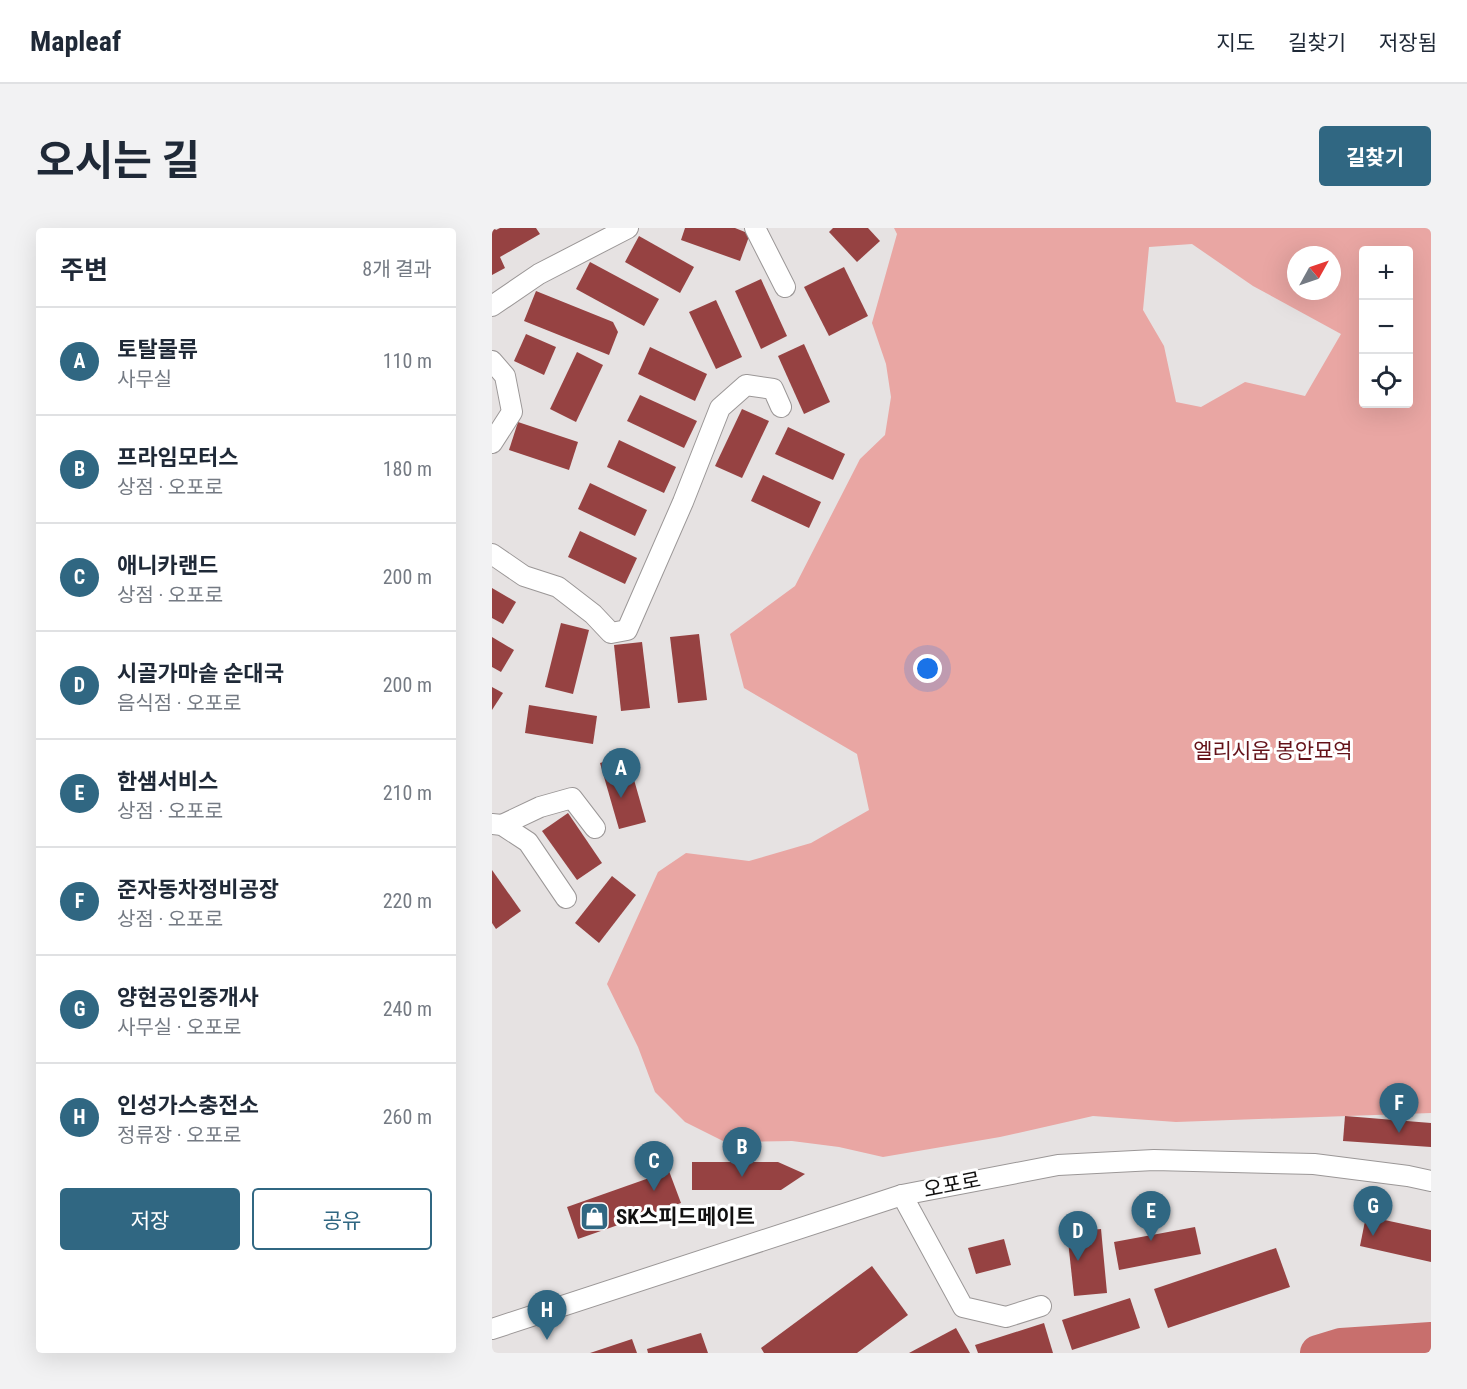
<!DOCTYPE html>
<html lang="ko">
<head>
<meta charset="utf-8">
<style>
	body { margin:0; font-family:"Roboto Condensed","Noto Sans KR",sans-serif; background:#f2f2f3; color:#1f2937 }
	.controls { position:absolute; right:18px; top:18px; display:grid; overflow:hidden; border-radius:6px; box-shadow:0 6px 24px #0002 }
	.controls button { width:54px; height:54px; display:grid; place-items:center; padding:0; border:0; border-bottom:2px solid #e0e1e3; background:#fff; color:#1f2937; font:30px sans-serif }
	.compass { position:absolute; left:795px; top:18px; width:54px; height:54px; border-radius:50%; background:#fff; box-shadow:0 6px 24px #0002; rotate:50deg }
	.you { position:absolute; left:436px; top:441px; width:21px; height:21px; margin:-15px; border:4px solid #fff; border-radius:50%; background:#1a73e8; box-shadow:0 0 0 9px #1a73e833 }
	.badge { display:grid; place-items:center; width:39px; height:39px; border-radius:50%; background:#306782; color:#fff; font-size:20px; font-weight:700 }
	.pin { position:absolute; translate:-50% -50px; filter:drop-shadow(0 2px 3px #0008) }
	.pin::after { content:''; position:absolute; top:32px; width:21px; height:18px; background:inherit; clip-path:polygon(0 0,100% 0,50% 100%) }
	.list { margin:0; padding:0; list-style:none }
	h2 { display:flex; justify-content:space-between; align-items:center; height:78px; margin:0; padding:0 24px; font-size:26px }
	h2 small { font-size:20px; font-weight:400; color:#747a83 }
	.list li { display:grid; grid-template-columns:39px 1fr auto; gap:18px; align-items:center; box-sizing:border-box; height:108px; padding:0 24px; border-top:2px solid #e0e1e3 }
	.list b { display:block; font-size:22px; white-space:nowrap }
	.list p { margin:0; font-size:20px; white-space:nowrap; color:#747a83 }
	.list em { font-size:20px; font-style:normal; color:#747a83 }
	.actions { display:flex; gap:12px; padding:18px 24px }
	.actions a { flex:1; padding:14px 0; border:2px solid #306782; border-radius:6px; text-align:center; font-size:21px; color:#306782 }
	.actions .main { background:#306782; color:#fff }
	.icon { flex:none; width:33px; height:33px; fill:none; stroke:currentColor; stroke-width:2; stroke-linecap:round; stroke-linejoin:round }
	.map { position:relative; flex:none; width:939px; height:1125px; overflow:hidden; border-radius:6px }
	header { display:flex; align-items:center; gap:36px; box-sizing:border-box; height:84px; padding:0 30px; background:#fff; border-bottom:2px solid #e0e1e3 }
	header strong { font-size:28px }
	nav { display:flex; gap:33px; margin-inline-start:auto; font-size:21px }
	.intro { display:flex; align-items:center; justify-content:space-between; box-sizing:border-box; height:144px; padding:0 36px }
	h1 { margin:0; font-size:42px }
	.button { padding:15px 27px; border-radius:6px; background:#306782; color:#fff; font-size:21px; font-weight:700 }
	main { display:flex; gap:36px; padding:0 36px }
	aside { flex:1; background:#fff; border-radius:6px; box-shadow:0 6px 24px #0002 }
	.map>svg:first-child { display:block }
	.green { fill:#e9a6a3; fill-rule:evenodd }
	.lines { fill:none; stroke-linecap:round; stroke-linejoin:round }
	.river { stroke:#c86f6d; stroke-width:36 }
	.building { fill:#964242 }
	.minor-casing { stroke:#9b9797; stroke-width:22 }
	.minor { stroke:#fff; stroke-width:20 }
	.labels { text-anchor:middle; dominant-baseline:central; stroke-width:6; stroke-linejoin:round; paint-order:stroke }
	.park-label { font-size:21px; fill:#641219; stroke:#fff }
	.street-label { font-size:21px; fill:#111010; stroke:#fff }
	.poi-label { font-size:21px; font-weight:bold; fill:#111010; stroke:#fff; text-anchor:start }
</style>
</head>
<body>
<header>
<strong>Mapleaf</strong>
<nav><a>지도</a><a>길찾기</a><a>저장됨</a></nav>
</header>
<div class="intro"><h1>오시는 길</h1><a class="button">길찾기</a></div>
<main>
<aside>
<h2>주변<small>8개 결과</small></h2>
<ul class="list">
<li><span class="badge">A</span><div><b>토탈물류</b><p>사무실</p></div><em>110 m</em></li>
<li><span class="badge">B</span><div><b>프라임모터스</b><p>상점 · 오포로</p></div><em>180 m</em></li>
<li><span class="badge">C</span><div><b>애니카랜드</b><p>상점 · 오포로</p></div><em>200 m</em></li>
<li><span class="badge">D</span><div><b>시골가마솥 순대국</b><p>음식점 · 오포로</p></div><em>200 m</em></li>
<li><span class="badge">E</span><div><b>한샘서비스</b><p>상점 · 오포로</p></div><em>210 m</em></li>
<li><span class="badge">F</span><div><b>준자동차정비공장</b><p>상점 · 오포로</p></div><em>220 m</em></li>
<li><span class="badge">G</span><div><b>양현공인중개사</b><p>사무실 · 오포로</p></div><em>240 m</em></li>
<li><span class="badge">H</span><div><b>인성가스충전소</b><p>정류장 · 오포로</p></div><em>260 m</em></li>
</ul>
<div class="actions"><a class="main">저장</a><a>공유</a></div>
</aside>
<div class="map">
<svg width="939" height="1125" viewBox="0 0 939 1125">
	<rect width="100%" height="100%" fill="#e6e2e2"/>
	<!-- green -->
	<path class="green" d="M402 0H939V885L684 894 601 888 508 909 391 929 347 919 300 913 233 914 193 894 163 864 146 819 115 756 166 644 194 625 257 633 319 615 377 582 365 526 252 460 238 406 303 358 368 231 393 207 399 169 394 136 380 95 405 6ZM700 16 761 58 849 106 813 168 753 154 709 179 684 174 672 118 651 82 657 19ZM872 22H916V176H872ZM804 27H840V63H804Z"/>
	<g class="lines">
		<!-- river -->
		<polyline class="river" points="826,1125 849,1118 939,1112"/>
	</g>
	<!-- building -->
	<g class="building">
		<polygon points="0,0 2,0 4,2 8,0 44,0 48,6 8,29 13,40 0,47"/>
		<polygon points="193,0 243,0 258,6 248,33 189,12"/>
		<polygon points="341,0 376,0 388,13 365,34 337,4"/>
		<polygon points="147,8 202,39 188,65 133,34"/>
		<polygon points="98,34 167,71 152,98 84,61"/>
		<polygon points="352,39 376,88 337,108 312,59"/>
		<polygon points="269,51 295,108 269,121 243,63"/>
		<polygon points="44,63 121,94 126,104 117,127 32,93"/>
		<polygon points="224,72 250,129 224,141 197,84"/>
		<polygon points="34,106 64,119 52,147 22,133"/>
		<polygon points="312,116 338,174 312,186 286,128"/>
		<polygon points="158,119 215,146 203,173 146,146"/>
		<polygon points="85,124 111,137 84,194 58,181"/>
		<polygon points="148,167 205,193 192,220 135,193"/>
		<polygon points="250,181 277,193 250,250 223,238"/>
		<polygon points="26,194 86,214 77,242 17,222"/>
		<polygon points="296,199 353,226 341,252 283,226"/>
		<polygon points="127,212 184,239 172,265 115,239"/>
		<polygon points="271,247 329,274 317,300 259,273"/>
		<polygon points="98,255 155,282 143,308 86,281"/>
		<polygon points="88,303 145,330 133,356 76,329"/>
		<polygon points="0,360 24,374 11,396 0,390"/>
		<polygon points="69,395 97,402 81,466 53,459"/>
		<polygon points="207,406 215,472 186,475 178,409"/>
		<polygon points="0,409 22,422 9,444 0,439"/>
		<polygon points="150,414 158,480 129,483 122,417"/>
		<polygon points="0,459 11,465 0,482"/>
		<polygon points="37,477 105,488 101,516 33,505"/>
		<polygon points="135,527 154,594 127,601 108,535"/>
		<polygon points="76,585 110,635 85,652 50,603"/>
		<polygon points="0,642 29,683 4,701 0,695"/>
		<polygon points="120,648 144,667 107,715 83,695"/>
		<polygon points="853,888 939,895 939,919 851,913"/>
		<polygon points="200,934 286,934 313,946 289,962 200,962"/>
		<polygon points="177,943 189,975 86,1011 75,979"/>
		<polygon points="874,988 939,1002 939,1034 868,1018"/>
		<polygon points="703,999 709,1026 627,1042 622,1014"/>
		<polygon points="609,1001 615,1065 582,1068 575,1004"/>
		<polygon points="512,1011 519,1037 484,1046 476,1020"/>
		<polygon points="784,1020 798,1059 676,1100 662,1061"/>
		<polygon points="380,1038 416,1087 365,1125 272,1125 269,1120"/>
		<polygon points="638,1070 648,1100 580,1122 570,1092"/>
		<polygon points="552,1095 561,1125 486,1125 483,1117"/>
		<polygon points="464,1100 478,1125 417,1125"/>
		<polygon points="209,1105 216,1125 156,1125 155,1121"/>
		<polygon points="140,1111 145,1125 98,1125"/>
	</g>
	<g class="lines">
		<defs>
			<g id="minor">
				<polyline points="263,0 293,59"/>
				<polyline points="0,78 47,46 136,0"/>
				<polyline points="0,133 13,148 20,184 0,215"/>
				<polyline points="0,326 32,348 66,359 101,386 119,405 135,402 191,274 228,180 254,157 281,161 289,179"/>
				<polyline points="0,596 10,597 36,614 74,670"/>
				<polyline points="10,597 48,579 80,570 103,600"/>
				<polyline points="410,967 471,1079 514,1089 549,1078"/>
				<polyline points="0,1101 410,967 566,937 662,932 822,936 916,948 939,953"/>
			</g>
		</defs>
		<!-- minor casing -->
		<use href="#minor" class="minor-casing"/>
		<!-- minor -->
		<use href="#minor" class="minor"/>
	</g>
	<!-- icons -->
	<defs>
		<symbol id="shop-square" viewBox="-11 -11 22 22"><rect x="-9" y="-9" width="18" height="18" rx="4" fill="#306782" stroke="#fff"/><path d="M-5-2.5h2.3a2.7 3.5 0 0 1 5.4 0H5L5.5 6h-11ZM-1.5-2.5h3a1.5 2.3 0 0 0-3 0Z" fill="#fff"/></symbol>
	</defs>
	<g fill-rule="evenodd">
		<use href="#shop-square" x="86" y="972" width="33" height="33"/>
	</g>
	<g class="labels">
		<!-- park labels -->
		<g class="park-label">
			<text x="781" y="523">엘리시움 봉안묘역</text>
		</g>
		<!-- street labels -->
		<g class="street-label">
			<text transform="translate(460 957) rotate(-11)">오포로</text>
		</g>
		<!-- poi labels -->
		<g class="poi-label">
			<text x="124" y="989">SK스피드메이트</text>
		</g>
	</g>
</svg>
<div class="controls">
<button>+</button>
<button>−</button>
<button><svg class="icon" aria-label="locate" viewBox="0 0 24 24"><circle cx="12" cy="12" r="6"/><path d="M12 2v4M12 18v4M2 12h4M18 12h4"/></svg></button>
</div>
<svg class="compass" viewBox="-18 -18 36 36"><path d="M0-13l5 13h-10z" fill="#e53935"/><path d="M0 13l5-13h-10z" fill="#747a83"/></svg>
<div class="you"></div>
<div class="pin badge" style="left:129px;top:570px">A</div>
<div class="pin badge" style="left:250px;top:949px">B</div>
<div class="pin badge" style="left:162px;top:963px">C</div>
<div class="pin badge" style="left:586px;top:1033px">D</div>
<div class="pin badge" style="left:659px;top:1013px">E</div>
<div class="pin badge" style="left:907px;top:905px">F</div>
<div class="pin badge" style="left:881px;top:1008px">G</div>
<div class="pin badge" style="left:55px;top:1112px">H</div>
</div>
</main>
</body>
</html>
